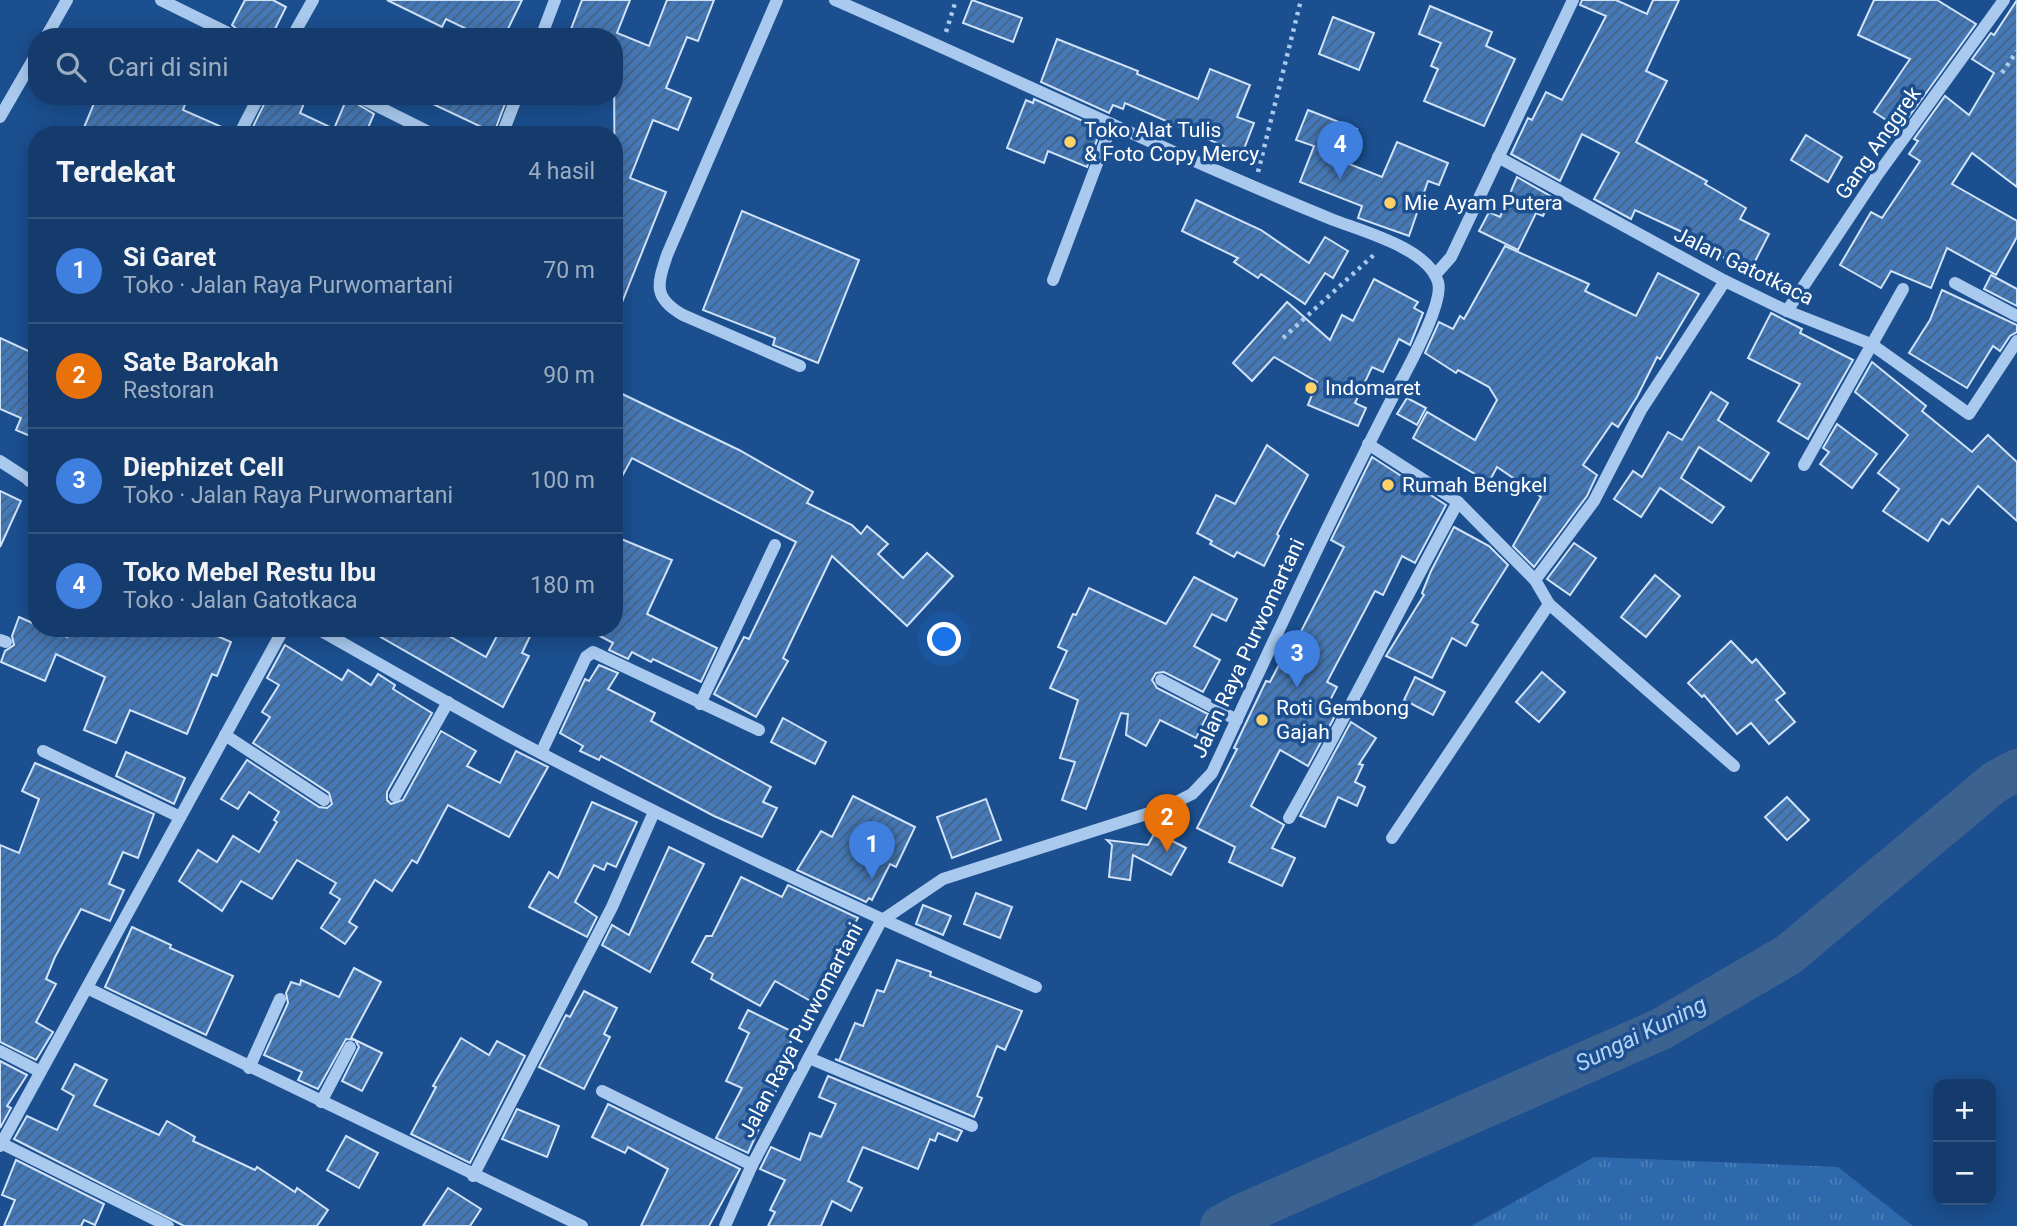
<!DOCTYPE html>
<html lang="id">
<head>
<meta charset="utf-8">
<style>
	body { margin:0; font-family:Roboto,sans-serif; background:#214673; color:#f1f3f6 }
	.controls { position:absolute; right:21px; bottom:21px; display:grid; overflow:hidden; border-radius:14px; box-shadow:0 4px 18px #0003 }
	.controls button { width:63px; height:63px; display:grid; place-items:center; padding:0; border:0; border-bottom:2px solid #33557e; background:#143b6b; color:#f1f3f6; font:35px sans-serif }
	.you { position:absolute; left:945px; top:640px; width:24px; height:24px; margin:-18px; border:5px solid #fff; border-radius:50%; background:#1a73e8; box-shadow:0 0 0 10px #1a73e833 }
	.badge { display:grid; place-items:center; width:46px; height:46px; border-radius:50%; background:#8abfa5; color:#fff; font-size:23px; font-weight:700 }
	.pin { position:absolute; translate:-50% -58px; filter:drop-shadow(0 2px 4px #0008) }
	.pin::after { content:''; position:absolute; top:37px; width:24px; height:21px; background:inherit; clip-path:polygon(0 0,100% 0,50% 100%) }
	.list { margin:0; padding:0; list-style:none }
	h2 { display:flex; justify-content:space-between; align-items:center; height:91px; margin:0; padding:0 28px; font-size:30px }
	h2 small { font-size:23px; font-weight:400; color:#9dadc1 }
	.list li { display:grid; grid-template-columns:46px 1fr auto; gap:21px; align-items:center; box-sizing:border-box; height:105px; padding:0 28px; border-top:2px solid #33557e }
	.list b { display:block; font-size:26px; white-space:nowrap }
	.list p { margin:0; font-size:23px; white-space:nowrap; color:#9dadc1 }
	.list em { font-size:23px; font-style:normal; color:#9dadc1 }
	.icon { flex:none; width:38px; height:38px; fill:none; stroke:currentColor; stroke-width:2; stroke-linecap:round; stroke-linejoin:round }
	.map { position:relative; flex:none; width:2017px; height:1226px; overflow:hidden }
	.search { position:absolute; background:#143b6b; box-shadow:0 4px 18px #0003; left:28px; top:28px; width:595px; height:77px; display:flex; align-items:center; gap:18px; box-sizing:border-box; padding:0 24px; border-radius:28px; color:#9dadc1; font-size:26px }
	.panel { position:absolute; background:#143b6b; box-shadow:0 4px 18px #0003; left:28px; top:126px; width:595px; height:511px; border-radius:28px }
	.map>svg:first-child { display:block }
	.grass { fill:url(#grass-tufts) }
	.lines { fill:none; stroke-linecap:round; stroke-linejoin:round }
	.river { stroke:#3c6290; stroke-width:42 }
	.building { fill:url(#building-hatch); stroke:#cfe3fa; stroke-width:2 }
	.path { stroke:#a9c9ee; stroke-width:4.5; stroke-dasharray:3.5 5; stroke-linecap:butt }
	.minor { stroke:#a9c9ee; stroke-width:12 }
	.poi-dot { fill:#ffd166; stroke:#1b4f8f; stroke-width:2.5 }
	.labels { text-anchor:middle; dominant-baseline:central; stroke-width:7; stroke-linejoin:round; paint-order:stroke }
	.poi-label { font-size:21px; fill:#fff; stroke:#1b4f8f; text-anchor:start }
	.street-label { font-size:21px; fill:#fff; stroke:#1b4f8f }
	.water-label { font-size:23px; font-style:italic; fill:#b5d3f5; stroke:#1b4f8f }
</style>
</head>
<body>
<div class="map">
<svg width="2017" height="1226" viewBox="0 0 2017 1226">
	<defs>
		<pattern id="grass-tufts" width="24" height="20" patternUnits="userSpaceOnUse" patternTransform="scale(1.75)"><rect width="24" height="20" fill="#2e69ad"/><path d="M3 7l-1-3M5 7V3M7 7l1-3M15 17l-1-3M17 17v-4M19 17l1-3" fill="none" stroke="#4d80b9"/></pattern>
		<pattern id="building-hatch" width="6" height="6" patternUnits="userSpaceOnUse" patternTransform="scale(1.75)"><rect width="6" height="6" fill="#4478b7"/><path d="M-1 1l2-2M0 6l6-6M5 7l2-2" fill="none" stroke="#486282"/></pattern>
	</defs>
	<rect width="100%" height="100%" fill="#1b4f8f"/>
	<!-- grass -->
	<polygon class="grass" points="1594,1157 1838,1167 1913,1226 1471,1226"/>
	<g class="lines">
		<!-- river -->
		<polyline class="river" points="1221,1226 1241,1215 1661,1029 1788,955 1995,782 2017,770"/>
	</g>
	<!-- building -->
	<g class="building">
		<polygon points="245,0 273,0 286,7 271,37 246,37 232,25"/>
		<polygon points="387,0 522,0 504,37 483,37 446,19 442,27"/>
		<polygon points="582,0 630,0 617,33 649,46 667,0 714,0 698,41 687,37 666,88 691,98 678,130 653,120 630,178 666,192 615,320 614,37 568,37"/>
		<polygon points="972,0 1022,18 1013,42 963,23"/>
		<polygon points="1582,0 1616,0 1647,14 1653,0 1679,0 1646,71 1667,81 1636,142 1707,181 1705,184 1746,208 1740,219 1769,234 1749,273 1680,231 1635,210 1631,219 1594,199 1619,153 1582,134 1560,181 1511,154 1528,118 1532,120 1546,92 1562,100 1606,16 1580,5"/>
		<polygon points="1874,0 1937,0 1976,24 1900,129 1874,112 1910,59 1858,35"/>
		<polygon points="2017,0 2017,187 1972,153 1952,184 2017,221 2017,237 1996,275 1947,248 1931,288 1891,271 1881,288 1840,265 1871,212 1882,218 1920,161 1909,154 1918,141 1914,139 1945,96 1969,115 1994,73 1972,59 1991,33 1994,35"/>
		<polygon points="1430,6 1492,32 1486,46 1515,59 1484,126 1424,101 1438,69 1431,66 1441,43 1419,34"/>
		<polygon points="1333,17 1374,33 1359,70 1319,54"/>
		<polygon points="1057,39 1138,71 1137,74 1198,99 1210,69 1250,85 1237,117 1254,123 1242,154 1125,103 1123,109 1113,105 1109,113 1041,82"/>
		<polygon points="97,96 188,96 183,110 231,131 230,135 96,135 83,130"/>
		<polygon points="268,96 307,96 300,113 334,129 347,98 374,114 365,135 249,135"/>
		<polygon points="416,96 508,96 494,133"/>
		<polygon points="1034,99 1101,129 1087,167 1048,151 1044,163 1007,148 1026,100 1033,103"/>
		<polygon points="1308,110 1357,129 1344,162 1382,177 1397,142 1448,163 1439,185 1428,181 1409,236 1358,218 1362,206 1300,182 1314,146 1296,140"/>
		<polygon points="1806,135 1842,157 1828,182 1791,160"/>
		<polygon points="1517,177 1552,197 1543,216 1536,213 1518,250 1479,231 1489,212 1500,217"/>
		<polygon points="1196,200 1261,230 1309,263 1325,237 1348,251 1333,278 1325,273 1305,304 1261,274 1258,278 1234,262 1238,258 1182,231"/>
		<polygon points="742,211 859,260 818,363 773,345 775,338 703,310"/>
		<polygon points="1505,246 1589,284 1585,291 1636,316 1658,273 1699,294 1660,359 1657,357 1637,397 1618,427 1612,423 1583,465 1597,475 1587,496 1534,567 1513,546 1541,497 1497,467 1489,482 1413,438 1427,412 1475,440 1497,400 1489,387 1458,370 1456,373 1425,353 1439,322 1453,329 1460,316 1464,319"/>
		<polygon points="1991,275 2017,289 2017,306 1984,289"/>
		<polygon points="1374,279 1418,302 1414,308 1423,313 1410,345 1399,339 1383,372 1372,367 1355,403 1366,408 1358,426 1308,405 1317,382 1274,357 1252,381 1233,363 1287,302 1330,340 1342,315 1353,321"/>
		<polygon points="1942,290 2017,325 2017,332 2010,336 2000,351 1993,346 1967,388 1909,353 1930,320"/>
		<polygon points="1771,313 1802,329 1800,333 1853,360 1808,439 1778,421 1800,384 1748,358"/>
		<polygon points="0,338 37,355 37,439 16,430 21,418 0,409"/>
		<polygon points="1872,362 1926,406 1922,411 1972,452 1988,435 2017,462 2017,521 1978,486 1949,524 1942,519 1928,541 1883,511 1899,489 1878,473 1908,435 1855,392"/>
		<polygon points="614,390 739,450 813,492 807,503 852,525 861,534 867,526 888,544 878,554 903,578 927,553 953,576 907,626 832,556 783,658 788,661 756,717 714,694 744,637 749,639 796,542 632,458 614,491"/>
		<polygon points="1711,392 1728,403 1718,420 1769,453 1751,481 1699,447 1681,478 1724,507 1712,523 1660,488 1641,517 1614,499 1633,471 1642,477 1668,432 1682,440"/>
		<polygon points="1407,398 1426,408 1417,425 1397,414"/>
		<polygon points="1837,424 1877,454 1852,488 1820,464 1829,452 1823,448"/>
		<polygon points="1267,445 1308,475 1277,534 1279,536 1264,566 1237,552 1234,557 1210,544 1212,541 1197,533 1216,495 1235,504"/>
		<polygon points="1372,457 1446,505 1415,563 1402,556 1383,595 1375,591 1327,682 1337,687 1325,710 1335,716 1308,766 1280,750 1251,806 1284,825 1272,848 1295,858 1282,886 1229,862 1235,847 1197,828 1237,749 1234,748 1266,681 1270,682 1282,659 1286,661 1344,547 1331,540"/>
		<polygon points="0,491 21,501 0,547"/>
		<polygon points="1454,527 1489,546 1508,565 1472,622 1478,625 1466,646 1452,638 1432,678 1386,656 1424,595 1422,593 1431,571"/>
		<polygon points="614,536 672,560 647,614 717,648 701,682 653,659 651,662 632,652 628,659 609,650 613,643 585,628 614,628"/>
		<polygon points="1574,543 1596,558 1570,595 1547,579"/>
		<polygon points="1655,575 1680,596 1646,637 1621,617"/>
		<polygon points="1194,577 1237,599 1226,621 1212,614 1194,646 1220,660 1203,692 1164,672 1156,673 1152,680 1157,688 1208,714 1196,738 1160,720 1146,746 1126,735 1128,714 1121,713 1086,809 1062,800 1075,762 1060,758 1078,700 1050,688 1067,651 1058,647 1073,614 1076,615 1089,588 1166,624"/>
		<polygon points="19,617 37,625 37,628 46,628 67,637 71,628 199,628 231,642 217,676 212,674 187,734 130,710 116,743 84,730 105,677 56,654 45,681 1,662 5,651 14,645 12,636"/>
		<polygon points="365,628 435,628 486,657 501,628 534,628 522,653 529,656 503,707"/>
		<polygon points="1731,641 1752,663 1756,659 1785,693 1776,700 1795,722 1769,744 1751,723 1737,734 1704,695 1702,697 1688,683"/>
		<polygon points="285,645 342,680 348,670 371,685 378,674 395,685 393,689 432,713 387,792 387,800 391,804 403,800 441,731 476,751 467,766 500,783 516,751 548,767 509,837 448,805 417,863 412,860 392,891 375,880 349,922 357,927 345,944 321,928 340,899 330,893 336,883 297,860 272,899 241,881 222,911 179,881 198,850 217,862 233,836 259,852 277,822 274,820 279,812 249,792 238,809 221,799 247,760 319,807 327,808 332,804 329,793 253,743 270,717 262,712 279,685 267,678"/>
		<polygon points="599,665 618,673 608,689 655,713 651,721 771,787 763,802 777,808 762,837 714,816 601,756 599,760 580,751 583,746 560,733 585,679 589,681"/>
		<polygon points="1542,672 1565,692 1539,722 1516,702"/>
		<polygon points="1415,677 1445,692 1433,715 1404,700"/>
		<polygon points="783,718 826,742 815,764 771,742"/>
		<polygon points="1351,722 1376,738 1359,764 1363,765 1355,782 1365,787 1357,806 1338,797 1325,827 1300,816"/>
		<polygon points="126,752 185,778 174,804 116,776"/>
		<polygon points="35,763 154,814 138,858 123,852 109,884 124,890 110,921 81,909 55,957 46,979 56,984 36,1022 53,1032 36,1060 0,1042 0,845 19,853 39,799 22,791"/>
		<polygon points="853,796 915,827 896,867 890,864 872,900 869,898 866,902 797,870 821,831 832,837"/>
		<polygon points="1787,797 1809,820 1787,840 1765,817"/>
		<polygon points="986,799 1001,840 952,858 937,817"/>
		<polygon points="592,802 637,822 616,867 607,863 604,870 594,865 575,902 597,917 587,937 529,907 549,872 558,878"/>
		<polygon points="1155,832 1186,848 1171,875 1133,855 1130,880 1109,877 1112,845 1107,840 1148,845"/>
		<polygon points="669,847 704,864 650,972 602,945 612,925 629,935"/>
		<polygon points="741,877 782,897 788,885 858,918 826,972 830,974 814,1003 775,981 760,1006 711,979 713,974 692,962 706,936 712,936"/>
		<polygon points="976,893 1012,907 1000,938 964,924"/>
		<polygon points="923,905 951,916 943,935 916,924"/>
		<polygon points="132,927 171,945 170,948 233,976 206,1035 105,987"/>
		<polygon points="897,960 931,972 930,976 1022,1011 1005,1050 997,1046 977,1096 982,1098 974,1117 835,1059 839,1061 855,1023 863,1026 877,990 884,992"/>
		<polygon points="354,968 381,982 351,1038 382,1053 362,1091 342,1081 359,1047 355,1040 346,1039 318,1089 298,1080 302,1072 264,1055 288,1003 286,993 291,982 300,985 301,980 339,997"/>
		<polygon points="584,991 617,1008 604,1034 610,1037 584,1089 539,1067 566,1015 570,1017"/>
		<polygon points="748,1010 795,1033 773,1079 780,1082 748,1153 716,1138 742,1088 726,1081 749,1033 739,1028"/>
		<polygon points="461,1038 489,1055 497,1041 525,1056 470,1163 411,1134 436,1087 433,1086"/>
		<polygon points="0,1061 27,1075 7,1106 11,1108 0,1128"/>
		<polygon points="75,1064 107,1080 94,1105 159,1135 167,1121 195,1137 193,1141 255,1170 257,1167 295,1192 297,1188 328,1210 317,1226 184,1226 14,1139 27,1116 57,1130 74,1096 62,1089"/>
		<polygon points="828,1076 962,1131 957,1141 938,1133 935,1141 930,1139 918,1169 863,1147 848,1181 862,1188 851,1211 832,1201 821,1226 768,1226 775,1212 770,1210 785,1180 760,1169 771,1147 800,1160 810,1133 821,1137 836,1104 819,1097"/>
		<polygon points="608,1104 740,1169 709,1226 641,1226 668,1169 628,1147 625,1153 592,1137"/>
		<polygon points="517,1109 559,1126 547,1157 502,1139"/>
		<polygon points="346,1136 378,1153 359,1188 327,1170"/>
		<polygon points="16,1160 104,1204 95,1225 84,1220 81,1226 4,1226 15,1200 2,1195"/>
		<polygon points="448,1188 481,1209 470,1226 423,1226"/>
	</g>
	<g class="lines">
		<!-- path -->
		<g class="path">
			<polyline points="946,32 956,0"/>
			<polyline points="2002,73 2017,51"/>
			<polyline points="1258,172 1301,0"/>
			<polyline points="1283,338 1377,252"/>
		</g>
		<!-- minor -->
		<g class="minor">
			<polyline points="161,0 236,37"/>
			<path d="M777 0 667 255C657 285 653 298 683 315L800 366"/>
			<polyline points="46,37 67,0"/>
			<polyline points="292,37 313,0"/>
			<polyline points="541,37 555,0"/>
			<polyline points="357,96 435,135"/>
			<polyline points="0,117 37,53"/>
			<polyline points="239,135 259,96"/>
			<polyline points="502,135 517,96"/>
			<polyline points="1498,157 1725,281 1787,311 1871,344 1969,414 2017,341"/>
			<polyline points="1435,275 1451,257 1573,0"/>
			<polyline points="1053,280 1112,124"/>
			<polyline points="1955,283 2017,316"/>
			<polyline points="1787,311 1878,174 2004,0"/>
			<polyline points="0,461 37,485"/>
			<polyline points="1804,465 1903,289"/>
			<polyline points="29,481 37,469"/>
			<polyline points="1458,502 1535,580 1549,604 1734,766"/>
			<polyline points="1535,580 1594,501 1641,410 1725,281"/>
			<path d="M316 628C387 668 457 709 529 747 694 834 864 913 1036 987"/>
			<polyline points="0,640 6,642"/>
			<polyline points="1161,680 1237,720"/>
			<polyline points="700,704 775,545"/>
			<polyline points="225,735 324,800"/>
			<polyline points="43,751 180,817"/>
			<polyline points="541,753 586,657 593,652 759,730"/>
			<polyline points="395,796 448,702"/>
			<path d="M1289 818C1348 714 1400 607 1458 502L1368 444"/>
			<polyline points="1392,838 1549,604"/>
			<polyline points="87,988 582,1226"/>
			<polyline points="0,1051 39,1071"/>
			<polyline points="809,1058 972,1126"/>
			<polyline points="249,1068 280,999"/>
			<polyline points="602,1091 752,1165"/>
			<polyline points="321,1102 350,1047"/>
			<polyline points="1,1143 168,1226"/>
			<polyline points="0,1146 284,628"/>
			<polyline points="473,1176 612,907 654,812"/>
			<path d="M725 1226 752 1165 881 921 943 879 1162 809 1192 794 1212 773C1273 642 1333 512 1400 383 1410 364 1444 302 1438 282 1428 248 1361 231 1331 219 1164 151 1001 72 835 0"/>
		</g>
	</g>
	<!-- markers -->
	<g class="poi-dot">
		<circle cx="1070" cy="142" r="7"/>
		<circle cx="1390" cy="203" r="7"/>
		<circle cx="1311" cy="388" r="7"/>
		<circle cx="1388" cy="485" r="7"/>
		<circle cx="1262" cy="720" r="7"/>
	</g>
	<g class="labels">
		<!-- poi labels -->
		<g class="poi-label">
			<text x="1084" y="130">Toko Alat Tulis<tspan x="1084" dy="24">&amp; Foto Copy Mercy</tspan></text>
			<text x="1404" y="203">Mie Ayam Putera</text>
			<text x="1325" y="388">Indomaret</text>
			<text x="1402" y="485">Rumah Bengkel</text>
			<text x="1276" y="708">Roti Gembong<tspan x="1276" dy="24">Gajah</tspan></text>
		</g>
		<!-- street labels -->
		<g class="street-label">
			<text transform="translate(1878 143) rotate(-55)">Gang Anggrek</text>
			<text transform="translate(1744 266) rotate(26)">Jalan Gatotkaca</text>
			<text transform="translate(1248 648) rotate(-65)">Jalan Raya Purwomartani</text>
			<text transform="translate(801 1030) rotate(-62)">Jalan Raya Purwomartani</text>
		</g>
		<!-- water labels -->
		<g class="water-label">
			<text transform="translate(1641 1034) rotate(-26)">Sungai Kuning</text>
		</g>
	</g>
</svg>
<div class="controls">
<button>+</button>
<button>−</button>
</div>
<div class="you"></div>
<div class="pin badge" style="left:872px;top:879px;background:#3f7fe0">1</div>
<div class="pin badge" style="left:1167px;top:852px;background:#e8710a">2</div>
<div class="pin badge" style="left:1297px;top:688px;background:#3f7fe0">3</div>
<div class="pin badge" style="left:1340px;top:179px;background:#3f7fe0">4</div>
<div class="search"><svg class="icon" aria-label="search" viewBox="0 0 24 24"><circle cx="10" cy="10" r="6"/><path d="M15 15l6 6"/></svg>Cari di sini</div>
<section class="panel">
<h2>Terdekat<small>4 hasil</small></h2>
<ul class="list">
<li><span class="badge" style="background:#3f7fe0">1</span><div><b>Si Garet</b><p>Toko · Jalan Raya Purwomartani</p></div><em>70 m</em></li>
<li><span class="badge" style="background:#e8710a">2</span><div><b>Sate Barokah</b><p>Restoran</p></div><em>90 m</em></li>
<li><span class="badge" style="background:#3f7fe0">3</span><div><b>Diephizet Cell</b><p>Toko · Jalan Raya Purwomartani</p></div><em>100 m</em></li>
<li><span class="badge" style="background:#3f7fe0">4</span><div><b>Toko Mebel Restu Ibu</b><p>Toko · Jalan Gatotkaca</p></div><em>180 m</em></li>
</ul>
</section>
</div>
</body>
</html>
